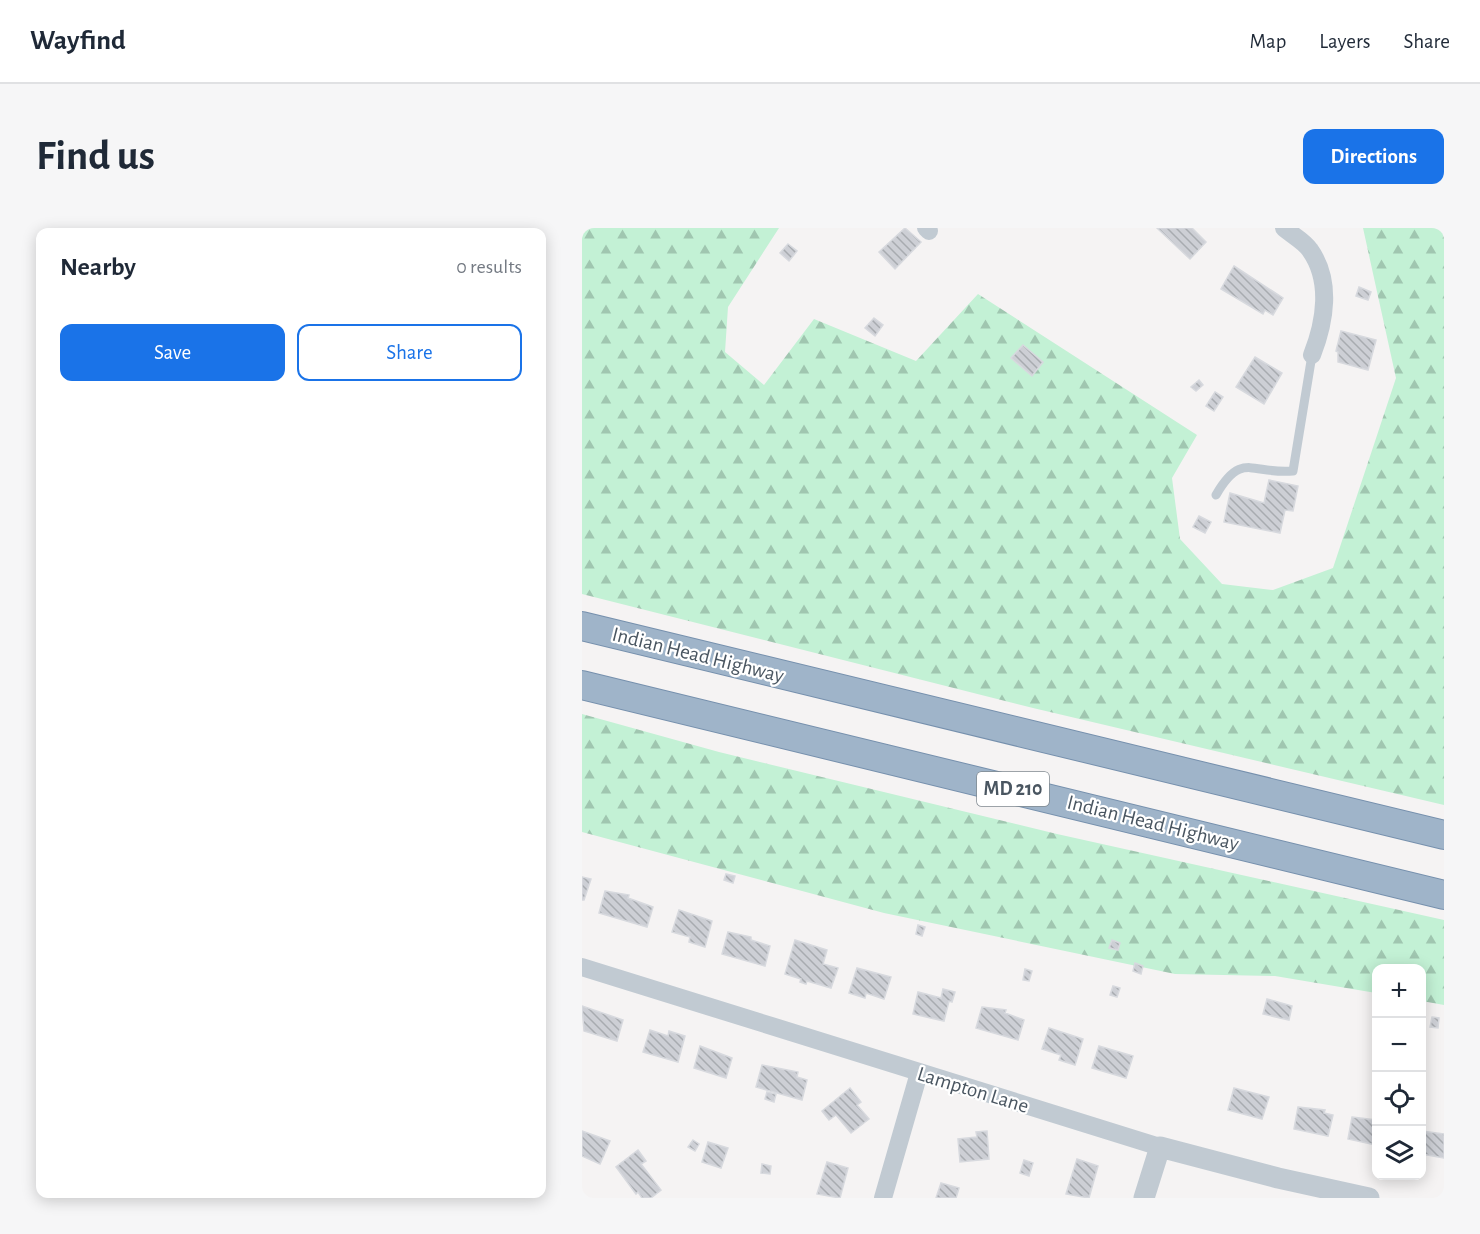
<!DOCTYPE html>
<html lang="en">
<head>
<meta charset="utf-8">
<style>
	body { margin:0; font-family:"Alegreya Sans",sans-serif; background:#f6f6f7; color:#1f2937 }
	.controls { position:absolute; right:18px; bottom:18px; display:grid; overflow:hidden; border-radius:12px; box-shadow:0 3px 15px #0003 }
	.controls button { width:54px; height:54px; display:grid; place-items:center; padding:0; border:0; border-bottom:2px solid #e0e1e3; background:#fff; color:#1f2937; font:30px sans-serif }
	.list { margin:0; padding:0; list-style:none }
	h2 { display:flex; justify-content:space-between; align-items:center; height:78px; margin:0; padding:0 24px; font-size:26px }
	h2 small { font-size:20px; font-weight:400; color:#747a83 }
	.actions { display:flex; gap:12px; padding:18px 24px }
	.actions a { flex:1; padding:14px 0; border:2px solid #1a73e8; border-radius:12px; text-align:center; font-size:21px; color:#1a73e8 }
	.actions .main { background:#1a73e8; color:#fff }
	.icon { flex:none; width:33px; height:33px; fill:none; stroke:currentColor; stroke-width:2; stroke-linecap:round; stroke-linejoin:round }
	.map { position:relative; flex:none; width:862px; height:970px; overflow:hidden; border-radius:12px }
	header { display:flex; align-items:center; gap:36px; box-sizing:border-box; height:84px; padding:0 30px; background:#fff; border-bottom:2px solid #e0e1e3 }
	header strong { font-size:28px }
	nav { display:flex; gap:33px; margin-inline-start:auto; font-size:21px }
	.intro { display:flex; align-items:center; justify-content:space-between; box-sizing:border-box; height:144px; padding:0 36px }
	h1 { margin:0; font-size:42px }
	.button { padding:15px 27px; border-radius:12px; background:#1a73e8; color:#fff; font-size:21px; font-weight:700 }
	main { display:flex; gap:36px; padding:0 36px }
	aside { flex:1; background:#fff; border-radius:12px; box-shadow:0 3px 15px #0003 }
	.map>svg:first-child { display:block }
	.forest { fill:url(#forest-firs) }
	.building { fill:url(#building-back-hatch); stroke:#d7d9de; stroke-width:1.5 }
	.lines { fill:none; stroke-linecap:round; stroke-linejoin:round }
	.trunk-casing { stroke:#7690ad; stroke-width:30 }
	.service { stroke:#c1cad2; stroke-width:9 }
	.minor { stroke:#c1cad2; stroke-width:18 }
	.tertiary { stroke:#c1cad2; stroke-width:21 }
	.trunk { stroke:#9fb4c9; stroke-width:28 }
	.labels { text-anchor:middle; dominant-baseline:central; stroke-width:4.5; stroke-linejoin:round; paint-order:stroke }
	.shield { fill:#fff; stroke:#808990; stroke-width:1.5 }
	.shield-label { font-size:20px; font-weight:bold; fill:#4a5661 }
	.street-label { font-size:21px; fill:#4a5661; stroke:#fff }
</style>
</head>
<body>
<header>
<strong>Wayfind</strong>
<nav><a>Map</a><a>Layers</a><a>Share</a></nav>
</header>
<div class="intro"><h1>Find us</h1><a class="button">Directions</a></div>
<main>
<aside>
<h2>Nearby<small>0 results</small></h2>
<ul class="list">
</ul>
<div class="actions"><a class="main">Save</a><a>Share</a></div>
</aside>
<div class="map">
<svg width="862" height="970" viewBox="0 0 862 970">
	<defs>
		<pattern id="forest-firs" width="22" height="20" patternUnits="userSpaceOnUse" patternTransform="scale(1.5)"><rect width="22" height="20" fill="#c3f1d5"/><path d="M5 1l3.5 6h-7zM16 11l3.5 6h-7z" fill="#a0c6b0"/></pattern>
		<pattern id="building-back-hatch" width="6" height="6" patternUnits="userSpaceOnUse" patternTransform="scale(1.5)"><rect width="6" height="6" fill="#cdcfd5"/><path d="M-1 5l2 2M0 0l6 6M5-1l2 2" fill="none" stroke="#a8abb0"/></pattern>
	</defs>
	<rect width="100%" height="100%" fill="#f5f3f3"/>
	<!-- forest -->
	<g class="forest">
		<polygon points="0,0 197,0 146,79 143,124 182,157 232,91 334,133 396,66 615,207 590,250 598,311 640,356 691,362 751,340 814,150 781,0 862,0 862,577 451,480 0,366"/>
		<polygon points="0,486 137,524 475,606 862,692 862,777 840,773 840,740 794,740 794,765 693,748 593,746 302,685 0,604"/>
	</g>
	<!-- building -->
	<g class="building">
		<polygon points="323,0 339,14 313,41 297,24"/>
		<polygon points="575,0 610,0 624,14 608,31"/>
		<polygon points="206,16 215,23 207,33 198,25"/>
		<polygon points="652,38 701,70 691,87 683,82 681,86 639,61"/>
		<polygon points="777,59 789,64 786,72 774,68"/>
		<polygon points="292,90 301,97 293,108 283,100"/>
		<polygon points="759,103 794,112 786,142 756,134 756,124 754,123"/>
		<polygon points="441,117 461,134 450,148 429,130"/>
		<polygon points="673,129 700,145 682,176 654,159"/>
		<polygon points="617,152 621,157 614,163 609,159"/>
		<polygon points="633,164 641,169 632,183 624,178"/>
		<polygon points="687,252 716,258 711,283 703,282 698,305 642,294 648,265 682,275"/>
		<polygon points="617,288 629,294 623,305 611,299"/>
		<polygon points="144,646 153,648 151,655 142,652"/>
		<polygon points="0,649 9,651 2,672 0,672"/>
		<polygon points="23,663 47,667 46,670 71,679 65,699 17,685"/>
		<polygon points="97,682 130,693 123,719 107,714 108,709 90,704"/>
		<polygon points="336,697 343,699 340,708 334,706"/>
		<polygon points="146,704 169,709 169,712 188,718 183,738 140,726"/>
		<polygon points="213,712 245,722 241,736 256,740 249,760 225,753 224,756 218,754 219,751 203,746"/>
		<polygon points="530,712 538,715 536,722 527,720"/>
		<polygon points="553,735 561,738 559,746 551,743"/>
		<polygon points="275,740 309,749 302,771 284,765 283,770 267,765"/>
		<polygon points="443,741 450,743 447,753 441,752"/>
		<polygon points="531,758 538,760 535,769 528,767"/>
		<polygon points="361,761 373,764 370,774 367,773 362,793 331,786 336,764 359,770"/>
		<polygon points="685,771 710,778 707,792 681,786"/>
		<polygon points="0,778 41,792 35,813 2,803"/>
		<polygon points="400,779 424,782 423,785 442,792 436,812 394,800"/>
		<polygon points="850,789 857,790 856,800 848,799"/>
		<polygon points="467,800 501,811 493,837 477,832 479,827 460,821"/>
		<polygon points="68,802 86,808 87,803 103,808 96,834 61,824"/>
		<polygon points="118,818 150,830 144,850 112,840"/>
		<polygon points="517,818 551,828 544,850 510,840"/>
		<polygon points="180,837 216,844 215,849 225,852 220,872 174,859"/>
		<polygon points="268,860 279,874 275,877 287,891 269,905 254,887 247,892 240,883"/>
		<polygon points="652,860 687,869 680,891 646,882"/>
		<polygon points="185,864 194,866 192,874 183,871"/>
		<polygon points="716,879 743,882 742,885 751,887 746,908 712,901"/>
		<polygon points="770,889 794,892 794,917 766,911"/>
		<polygon points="0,903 28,913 18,936 0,928"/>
		<polygon points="405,903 407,931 378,934 376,911 395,909 394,904"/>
		<polygon points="840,903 862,906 862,930 840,926"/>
		<polygon points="111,912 117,916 113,923 106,919"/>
		<polygon points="126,914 146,920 139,940 120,934"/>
		<polygon points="56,922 64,933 59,936 79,962 69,970 60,970 56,964 54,966 34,939"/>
		<polygon points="495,931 516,938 507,970 484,966"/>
		<polygon points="442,932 451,935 447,948 438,945"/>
		<polygon points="245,934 266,940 258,970 235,966"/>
		<polygon points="180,936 189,938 188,946 179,945"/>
		<polygon points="359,955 377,960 374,970 354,970"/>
	</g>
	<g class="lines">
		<defs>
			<g id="trunk">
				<polyline points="0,398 862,607"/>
				<polyline points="0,457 862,667"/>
			</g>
		</defs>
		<!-- trunk casing -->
		<use href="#trunk" class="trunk-casing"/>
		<!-- service -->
		<path class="service" d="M634 267C660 222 671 247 711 243L730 127"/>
		<!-- minor -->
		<g class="minor">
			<polyline points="344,0 347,3"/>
			<path d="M702 0C710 7 722 13 728 22 750 53 743 94 730 127"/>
			<polyline points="0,739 578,919"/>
			<polyline points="301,970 337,845"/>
		</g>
		<!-- tertiary -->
		<polyline class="tertiary" points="562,970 578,919 696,950 787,970"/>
		<!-- trunk -->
		<use href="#trunk" class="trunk"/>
	</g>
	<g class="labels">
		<!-- shield labels -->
		<rect class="shield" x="395" y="544" width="72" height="34" rx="4.5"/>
		<g class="shield-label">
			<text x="431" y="561">MD 210</text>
		</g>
		<!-- street labels -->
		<g class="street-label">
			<text transform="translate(116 427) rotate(14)">Indian Head Highway</text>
			<text transform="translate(571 595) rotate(14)">Indian Head Highway</text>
			<text transform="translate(391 862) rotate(17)">Lampton Lane</text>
		</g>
	</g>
</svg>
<div class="controls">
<button>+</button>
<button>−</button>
<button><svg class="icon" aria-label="locate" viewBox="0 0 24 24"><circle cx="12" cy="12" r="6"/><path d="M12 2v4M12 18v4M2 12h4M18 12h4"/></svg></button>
<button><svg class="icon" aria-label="layers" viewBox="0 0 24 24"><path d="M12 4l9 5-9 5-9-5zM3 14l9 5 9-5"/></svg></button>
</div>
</div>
</main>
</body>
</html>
